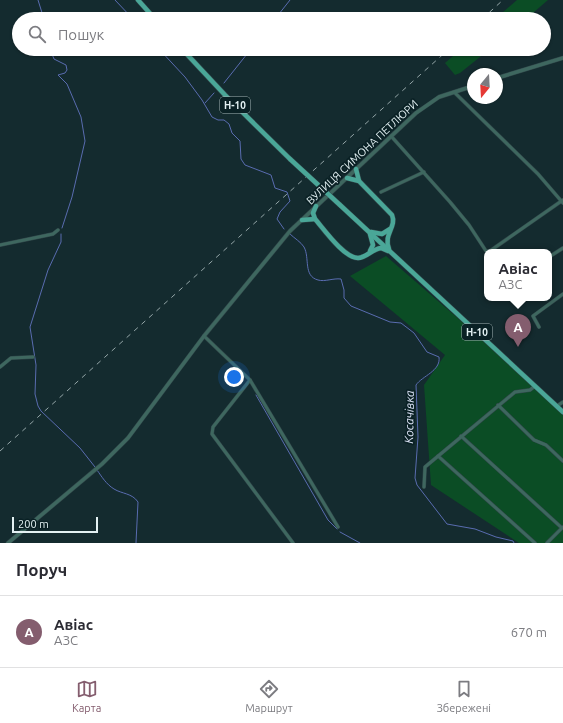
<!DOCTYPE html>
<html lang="uk">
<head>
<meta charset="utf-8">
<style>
	body { margin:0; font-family:Ubuntu,sans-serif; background:#f2f2f3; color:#2b2b33 }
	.compass { position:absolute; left:467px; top:68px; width:36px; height:36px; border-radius:50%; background:#fff; box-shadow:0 1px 3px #0004; rotate:198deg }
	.scale { position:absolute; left:12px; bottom:10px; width:86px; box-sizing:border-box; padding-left:4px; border:2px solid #e3f1f3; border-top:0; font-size:11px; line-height:14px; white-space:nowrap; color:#e3f1f3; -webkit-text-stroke:3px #0a2125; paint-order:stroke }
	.you { position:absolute; left:234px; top:377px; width:14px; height:14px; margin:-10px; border:3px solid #fff; border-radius:50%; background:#1a73e8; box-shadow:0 0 0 6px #1a73e833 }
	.badge { display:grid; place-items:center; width:26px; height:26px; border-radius:50%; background:#845d6e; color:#fff; font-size:13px; font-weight:700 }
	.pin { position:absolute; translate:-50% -33px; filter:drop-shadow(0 1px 2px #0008) }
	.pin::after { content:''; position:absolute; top:21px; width:14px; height:12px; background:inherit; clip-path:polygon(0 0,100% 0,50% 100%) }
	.popup { position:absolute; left:484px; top:249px; width:68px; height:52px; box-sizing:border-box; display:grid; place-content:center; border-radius:8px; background:#fff; filter:drop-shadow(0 1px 3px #0005); font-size:13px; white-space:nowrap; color:#7c7c81 }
	.popup b { font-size:15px; color:#2b2b33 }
	.popup::after { content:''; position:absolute; left:50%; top:100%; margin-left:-8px; border:8px solid transparent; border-top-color:#fff }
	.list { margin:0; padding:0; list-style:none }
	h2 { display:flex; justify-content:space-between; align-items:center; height:52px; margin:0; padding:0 16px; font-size:17px }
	h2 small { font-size:13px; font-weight:400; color:#7c7c81 }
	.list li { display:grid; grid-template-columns:26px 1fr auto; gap:12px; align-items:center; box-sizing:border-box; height:72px; padding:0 16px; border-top:1px solid #e1e1e2 }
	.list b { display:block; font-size:15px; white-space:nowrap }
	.list p { margin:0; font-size:13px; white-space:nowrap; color:#7c7c81 }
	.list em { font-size:13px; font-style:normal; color:#7c7c81 }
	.icon { flex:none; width:22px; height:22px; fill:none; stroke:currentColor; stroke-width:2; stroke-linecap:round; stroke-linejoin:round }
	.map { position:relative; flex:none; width:563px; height:543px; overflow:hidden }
	.search { position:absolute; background:#fff; box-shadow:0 1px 3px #0004; left:12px; right:12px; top:12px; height:44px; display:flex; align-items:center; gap:10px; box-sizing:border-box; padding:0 14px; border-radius:22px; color:#7c7c81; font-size:15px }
	.sheet { height:124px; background:#fff }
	nav { display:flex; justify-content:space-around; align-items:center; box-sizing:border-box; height:56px; border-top:1px solid #e1e1e2; background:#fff; font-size:11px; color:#7c7c81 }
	nav a { display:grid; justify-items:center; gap:2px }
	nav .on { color:#845d6e }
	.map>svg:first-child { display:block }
	.green { fill:#0b4d25 }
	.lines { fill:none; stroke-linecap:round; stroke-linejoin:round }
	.stream { stroke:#596cb0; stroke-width:1 }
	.minor-casing { stroke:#31474a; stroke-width:4 }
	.tertiary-casing { stroke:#31474a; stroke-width:4.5 }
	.primary-casing { stroke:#31474a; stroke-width:5.5 }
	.minor { stroke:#3e675f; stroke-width:3 }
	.tertiary { stroke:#3e675f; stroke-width:3.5 }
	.primary { stroke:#4aa798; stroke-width:4.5 }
	.rail { stroke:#94a6a8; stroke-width:1; stroke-dasharray:5 5; stroke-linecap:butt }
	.primary-bridge-casing { stroke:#31474a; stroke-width:5.5; stroke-linecap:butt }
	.primary-bridge { stroke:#4aa798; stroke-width:4.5 }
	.labels { text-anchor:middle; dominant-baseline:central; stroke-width:3.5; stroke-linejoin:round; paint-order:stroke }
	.shield { fill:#0a2125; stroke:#a2b3b5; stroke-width:1 }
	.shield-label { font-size:10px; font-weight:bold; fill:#e3f1f3 }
	.street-label { font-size:11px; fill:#e3f1f3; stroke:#0a2125 }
	.water-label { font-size:12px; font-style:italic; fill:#dde4f7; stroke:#0a2125 }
</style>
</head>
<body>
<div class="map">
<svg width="563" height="543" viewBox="0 0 563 543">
	<rect width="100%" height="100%" fill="#142b2f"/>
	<!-- green -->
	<g class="green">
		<polygon points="517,0 548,0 526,19 495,19"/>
		<polygon points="461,49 490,49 460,73 455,75 445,63"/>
		<polygon points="386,256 563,409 563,543 519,543 431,485 424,385 445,355 350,276"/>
	</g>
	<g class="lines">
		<!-- stream -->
		<g class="stream">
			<polyline points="38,0 44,19"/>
			<polyline points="115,0 133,19"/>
			<polyline points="275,19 290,0"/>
			<polyline points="50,49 54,59 66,65 67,70 65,73 58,75 67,84 81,117 85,141 72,197 62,228"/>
			<polyline points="159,49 185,77 202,100 212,117 218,120 224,120 229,124 232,133 240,141 241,159 245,165 271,175 275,188 287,192 290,201 280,212 277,219 284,229"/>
			<polyline points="224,83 251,49"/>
			<polyline points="205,103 214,93"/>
			<polyline points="61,234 61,242 48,270 30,327 36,365 35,394 38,406 41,411 80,448 95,467"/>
			<path d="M290 234C294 238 301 242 304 247 310 258 303 276 318 280 325 282 333 278 341 279L344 290V298L351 306 390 322 401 323 414 333 427 352 439 357C441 371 422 376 416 385L418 437 415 478 417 485 447 524 475 529 496 537 513 541 514 543"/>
			<polyline points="256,395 328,520 337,529"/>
			<path d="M97 470C102 477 106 484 114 489 122 494 132 493 138 502L136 543"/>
			<polyline points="340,532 360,543"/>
		</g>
		<defs>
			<g id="minor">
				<polyline points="454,92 538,174 563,203"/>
				<polyline points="391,136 450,202 469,225 486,251 490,251 563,200"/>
				<polyline points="381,192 424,172"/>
				<polyline points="0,245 53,234 58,230"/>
				<polyline points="549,257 563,248"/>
				<polyline points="539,327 533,316 563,294"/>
				<polyline points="204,336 250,380 338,527"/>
				<polyline points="0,367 11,358 33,357"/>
				<polyline points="250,380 213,427 212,434 293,543"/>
				<polyline points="498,405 534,440 546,445 563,461"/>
				<polyline points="557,406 563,402"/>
				<polyline points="461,436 562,528"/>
				<polyline points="438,456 535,543"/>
				<polyline points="424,487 425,467 515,392 530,390 535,386"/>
				<polyline points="547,543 563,527"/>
			</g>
			<g id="tertiary">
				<polyline points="497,78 563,58"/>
				<polyline points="8,543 102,464 128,438 204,336 290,231 416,113 439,97 473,86"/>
			</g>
			<g id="primary">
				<polyline points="138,0 155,19"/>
				<polyline points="182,49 225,95 290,159"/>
				<polyline points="356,169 359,181"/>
				<path d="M347 178 359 181 392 215C397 227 383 234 389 249"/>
				<polyline points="340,205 563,412"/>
				<path d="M316 206 313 213 315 219C323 228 344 258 358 258 366 258 372 249 381 248L388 251"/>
				<polyline points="302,220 315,219"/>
				<polyline points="371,232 382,234 390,229"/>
				<polyline points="370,234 373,245 370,251"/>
			</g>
		</defs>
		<!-- minor casing -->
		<use href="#minor" class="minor-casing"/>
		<!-- tertiary casing -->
		<use href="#tertiary" class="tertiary-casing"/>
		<!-- primary casing -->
		<use href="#primary" class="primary-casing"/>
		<!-- minor -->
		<use href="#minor" class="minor"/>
		<!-- tertiary -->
		<use href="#tertiary" class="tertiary"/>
		<!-- primary -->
		<use href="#primary" class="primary"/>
		<!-- rail -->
		<g class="rail">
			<polyline points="482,19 503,0"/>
			<polyline points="0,451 449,49"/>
		</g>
		<defs>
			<polyline id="primary-bridge" points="290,159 340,205"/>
		</defs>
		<!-- primary-bridge casing -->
		<use href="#primary-bridge" class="primary-bridge-casing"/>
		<!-- primary-bridge -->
		<use href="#primary-bridge" class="primary-bridge"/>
	</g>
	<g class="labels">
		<!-- shield labels -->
		<g class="shield">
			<rect x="220" y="97" width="30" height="16" rx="3"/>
			<rect x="462" y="324" width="30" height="16" rx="3"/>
		</g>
		<g class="shield-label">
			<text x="235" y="105">Н-10</text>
			<text x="477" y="332">Н-10</text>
		</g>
		<!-- street labels -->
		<g class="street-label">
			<text transform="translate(362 152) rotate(-43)">ВУЛИЦЯ СИМОНА ПЕТЛЮРИ</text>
		</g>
		<!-- water labels -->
		<g class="water-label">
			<text transform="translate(409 417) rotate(-89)">Косачівка</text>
		</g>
	</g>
</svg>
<svg class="compass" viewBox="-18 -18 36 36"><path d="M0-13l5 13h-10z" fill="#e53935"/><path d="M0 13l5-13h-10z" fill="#7c7c81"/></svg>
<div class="scale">200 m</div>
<div class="you"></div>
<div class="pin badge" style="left:518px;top:347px">A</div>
<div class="popup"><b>Авіас</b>АЗС</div>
<div class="search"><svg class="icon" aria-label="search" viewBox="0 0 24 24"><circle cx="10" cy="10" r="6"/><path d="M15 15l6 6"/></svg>Пошук</div>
</div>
<section class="sheet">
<h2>Поруч<small></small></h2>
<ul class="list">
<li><span class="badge">A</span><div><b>Авіас</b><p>АЗС</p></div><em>670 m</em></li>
</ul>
</section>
<nav>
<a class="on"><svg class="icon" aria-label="map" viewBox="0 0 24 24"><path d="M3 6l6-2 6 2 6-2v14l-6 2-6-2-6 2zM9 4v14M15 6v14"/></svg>Карта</a>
<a><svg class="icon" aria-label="directions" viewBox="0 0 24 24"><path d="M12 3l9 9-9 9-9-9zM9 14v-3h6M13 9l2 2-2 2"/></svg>Маршрут</a>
<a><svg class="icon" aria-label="saved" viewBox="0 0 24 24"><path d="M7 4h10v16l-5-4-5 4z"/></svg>Збережені</a>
</nav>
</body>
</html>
